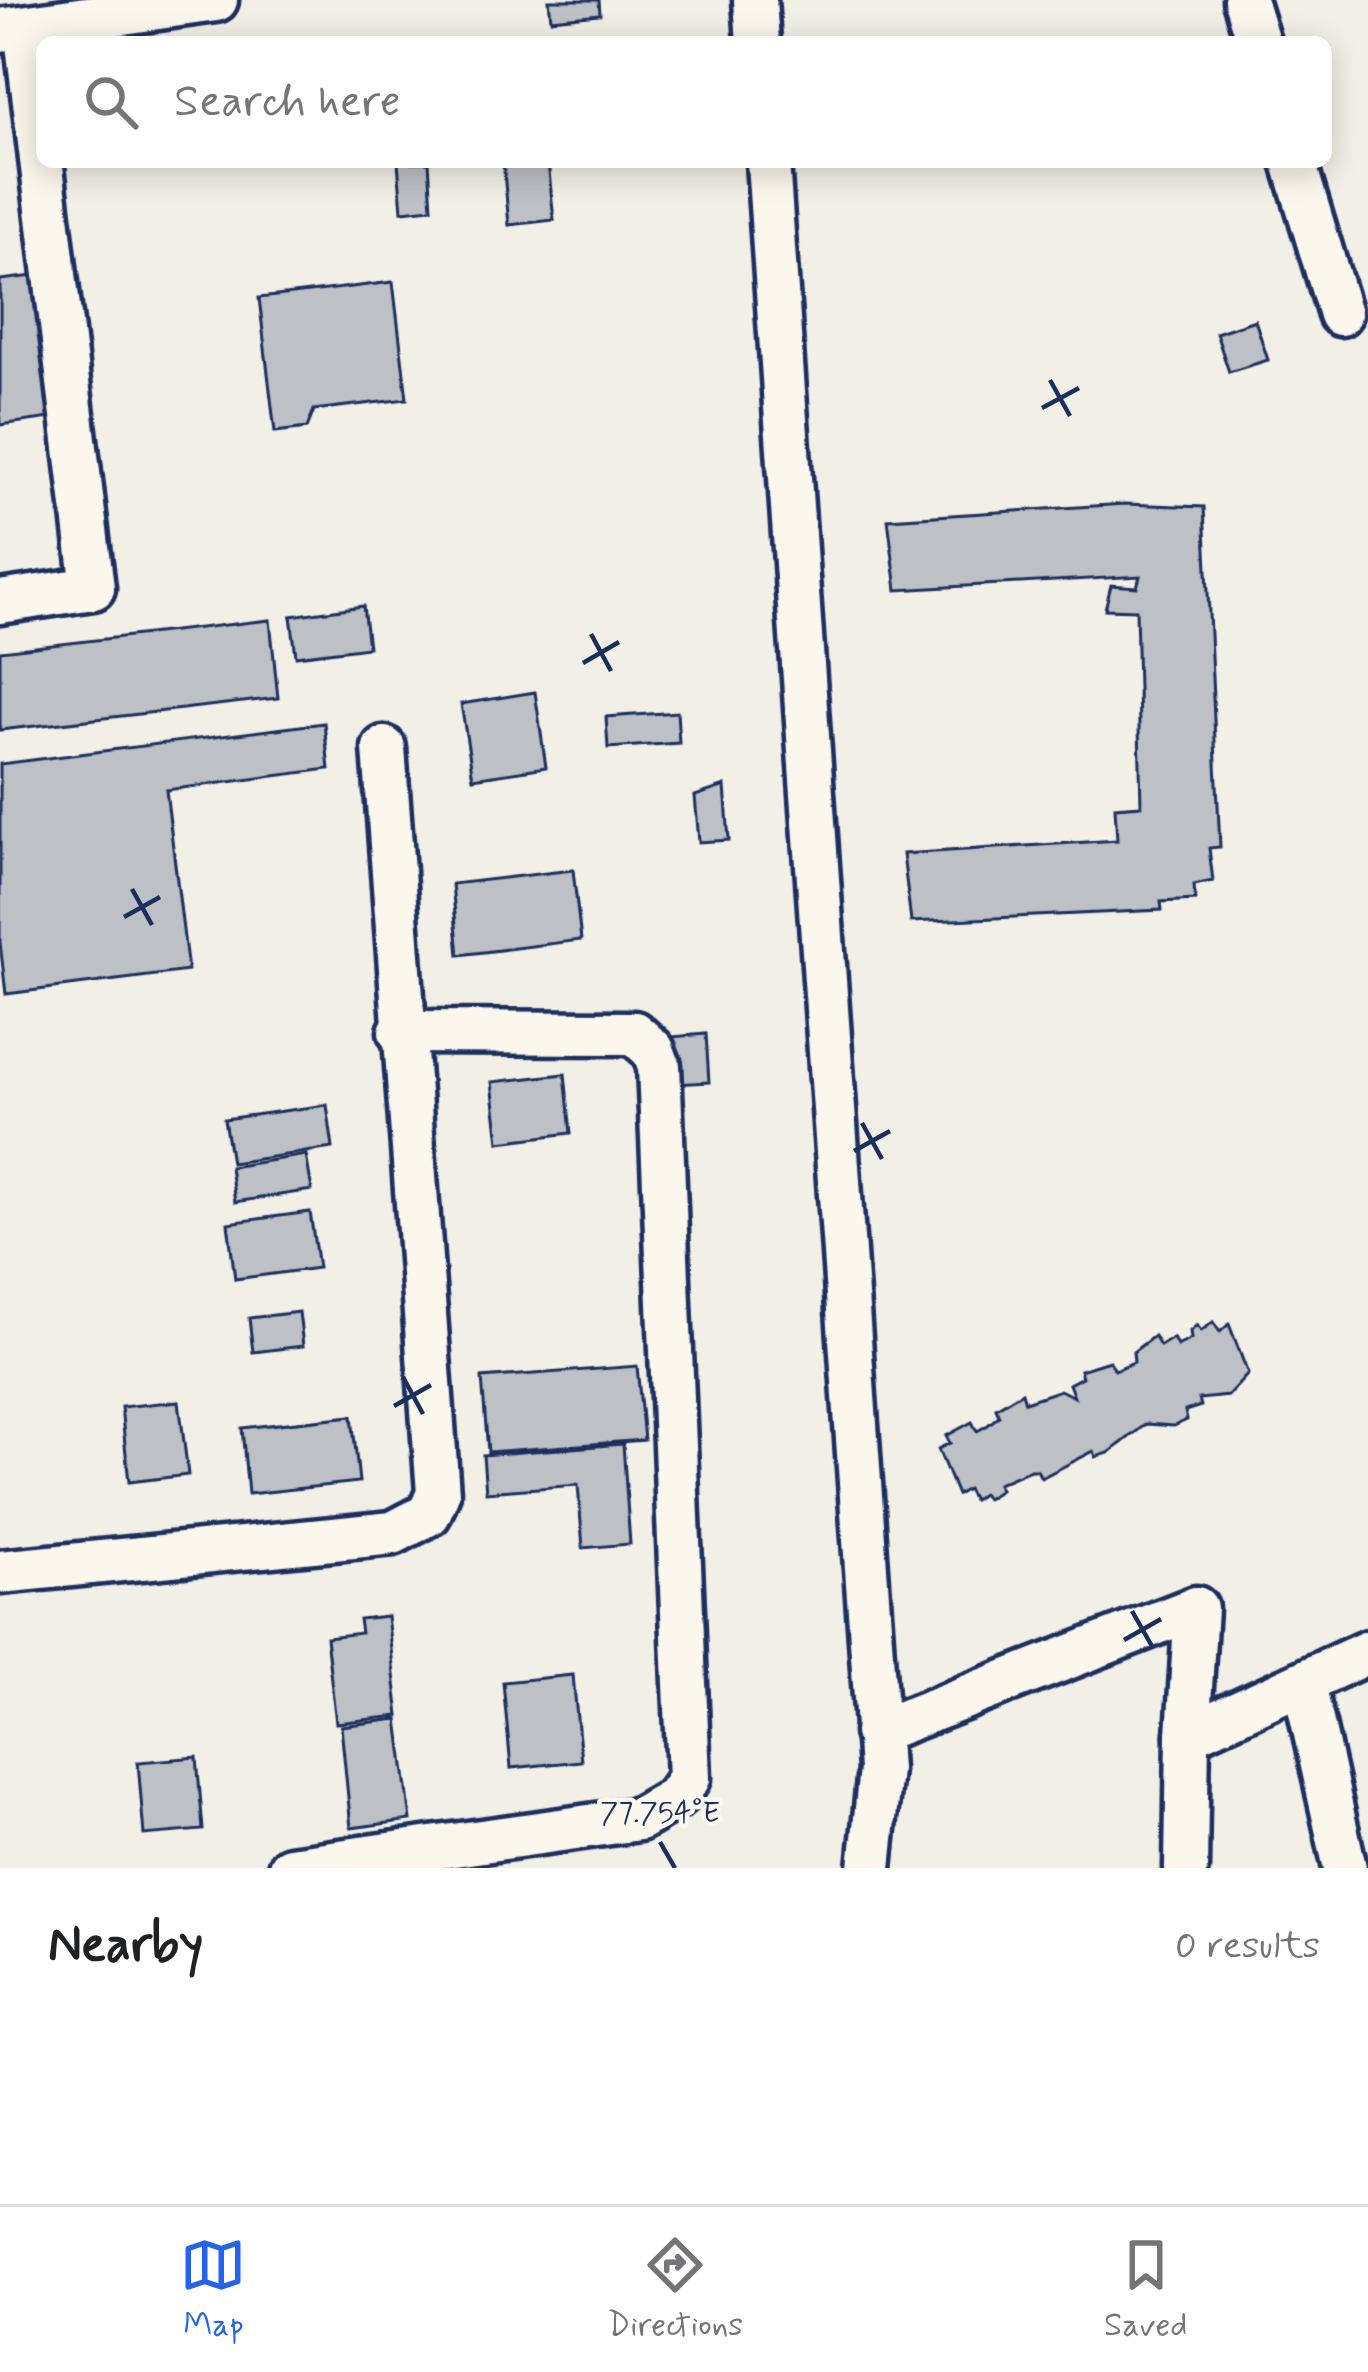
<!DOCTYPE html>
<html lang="en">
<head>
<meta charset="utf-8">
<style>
	body { margin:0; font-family:Mynerve,sans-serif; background:#f2f2f2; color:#202124 }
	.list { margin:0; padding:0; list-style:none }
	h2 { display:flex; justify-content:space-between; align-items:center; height:156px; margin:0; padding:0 48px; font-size:51px }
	h2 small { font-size:39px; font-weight:400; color:#757577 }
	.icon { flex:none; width:66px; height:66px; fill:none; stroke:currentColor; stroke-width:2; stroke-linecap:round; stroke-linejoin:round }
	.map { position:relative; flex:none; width:1368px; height:1868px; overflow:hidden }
	.search { position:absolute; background:#fff; box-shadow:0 6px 30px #0003; left:36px; right:36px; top:36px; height:132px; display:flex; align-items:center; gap:30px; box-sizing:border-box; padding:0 42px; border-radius:18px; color:#757577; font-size:45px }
	.sheet { height:336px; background:#fff }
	nav { display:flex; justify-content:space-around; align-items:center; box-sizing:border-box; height:168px; border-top:3px solid #e0e0e0; background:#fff; font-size:33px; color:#757577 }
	nav a { display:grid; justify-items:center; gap:6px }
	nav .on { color:#2563eb }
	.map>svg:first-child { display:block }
	.building { fill:#bdc0c4; stroke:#1b2f5e; stroke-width:3 }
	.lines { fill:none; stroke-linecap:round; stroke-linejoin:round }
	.minor-casing { stroke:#1b2f5e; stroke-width:51 }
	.minor { stroke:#fbf7ec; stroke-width:42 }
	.ticks { fill:none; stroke:#1b2f5e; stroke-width:4.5 }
	.ticks-label { font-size:30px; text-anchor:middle; fill:#1b2f5e; stroke:#fbf7ec; stroke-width:9; stroke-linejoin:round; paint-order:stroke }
</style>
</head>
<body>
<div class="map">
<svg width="1368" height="1868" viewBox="0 0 1368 1868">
	<rect width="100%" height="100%" fill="#f2efe6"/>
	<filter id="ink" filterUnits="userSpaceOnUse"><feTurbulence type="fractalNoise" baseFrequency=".00833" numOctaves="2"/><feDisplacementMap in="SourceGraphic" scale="24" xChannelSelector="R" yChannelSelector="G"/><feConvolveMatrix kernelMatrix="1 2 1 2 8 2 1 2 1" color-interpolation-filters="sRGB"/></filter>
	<g filter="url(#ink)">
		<!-- building -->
		<g class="building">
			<polygon points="549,0 599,0 600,14 551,19"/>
			<polygon points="398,162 429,162 432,208 402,211"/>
			<polygon points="503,162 548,162 554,220 509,225"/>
			<polygon points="34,276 51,418 0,425 0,280"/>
			<polygon points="393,282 407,399 314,410 307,428 275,432 259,298"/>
			<polygon points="1255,320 1268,360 1229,372 1216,333"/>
			<polygon points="1125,504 1204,507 1220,847 1209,848 1213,881 1194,885 1195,900 1161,902 1162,910 911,922 903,854 1117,840 1115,807 1141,805 1136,610 1105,609 1111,585 1137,587 1140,576 897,590 888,519"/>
			<polygon points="363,606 368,647 296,656 291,616"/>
			<polygon points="270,620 278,698 0,730 0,651"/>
			<polygon points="535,692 546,767 473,778 461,704"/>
			<polygon points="677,712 679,743 608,748 606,717"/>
			<polygon points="324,723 329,769 166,790 188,971 6,994 0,943 0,764"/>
			<polygon points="725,786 729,840 699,842 695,796"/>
			<polygon points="573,870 581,940 459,955 452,884"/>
			<polygon points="706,1034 709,1082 675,1084 671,1037"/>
			<polygon points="565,1074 571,1133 499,1142 492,1082"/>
			<polygon points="327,1105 333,1148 231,1163 224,1119"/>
			<polygon points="306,1155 312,1190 235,1202 230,1167"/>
			<polygon points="310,1212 318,1268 235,1279 228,1223"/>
			<polygon points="299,1312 303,1346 253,1352 249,1318"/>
			<polygon points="1213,1322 1220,1332 1229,1324 1248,1374 1228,1396 1199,1399 1201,1406 1185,1411 1187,1420 1174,1426 1146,1424 1109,1453 1096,1457 1094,1451 1041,1478 1037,1470 1030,1470 997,1484 1000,1490 986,1499 982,1494 973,1500 967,1489 957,1495 938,1449 950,1443 946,1436 972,1422 977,1431 988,1425 999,1416 996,1408 1022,1392 1025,1402 1060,1390 1074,1397 1069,1384 1082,1377 1080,1370 1109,1361 1115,1370 1134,1362 1133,1352 1154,1336 1160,1346 1173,1338 1177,1346 1191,1339 1190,1331 1197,1325 1201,1331"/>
			<polygon points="637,1366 644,1440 488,1452 482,1378"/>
			<polygon points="179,1401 188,1475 129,1482 121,1407"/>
			<polygon points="352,1416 359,1482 248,1494 242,1428"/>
			<polygon points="623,1444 630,1544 583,1548 578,1485 486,1492 483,1455"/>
			<polygon points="387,1616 399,1716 336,1723 326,1637 361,1633 359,1619"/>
			<polygon points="573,1675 581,1761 511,1768 503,1682"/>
			<polygon points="398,1719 411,1820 351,1828 341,1726"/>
			<polygon points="197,1757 203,1830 144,1835 138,1762"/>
		</g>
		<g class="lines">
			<defs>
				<g id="minor">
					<polyline points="755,0 758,42"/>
					<polyline points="1245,0 1258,42"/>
					<polyline points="0,30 216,0"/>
					<polyline points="768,162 880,1769 870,1868"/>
					<polyline points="1294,162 1340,314"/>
					<polyline points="0,602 93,588 25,27"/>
					<polyline points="0,1572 393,1533 429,1514 438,1493 384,748"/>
					<polyline points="1304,1684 1345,1868"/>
					<polyline points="876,1732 1196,1608 1188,1735 1368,1652"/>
					<polyline points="290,1868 639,1819 675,1798 689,1778 659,1066 653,1050 634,1033 400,1032"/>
					<polyline points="1186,1868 1188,1735"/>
				</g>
			</defs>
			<!-- minor casing -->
			<use href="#minor" class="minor-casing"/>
			<!-- minor -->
			<use href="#minor" class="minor"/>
		</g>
	</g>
	<!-- ticks -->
	<path class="ticks" d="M1050 380 1070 416M1042 408 1079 388M591 634 611 671M583 663 619 642M132 889 152 925M124 917 160 897M862 1123 882 1159M854 1151 890 1131M403 1377 423 1414M394 1406 431 1385M1132 1611 1153 1648M1124 1640 1161 1619M660 1842 675 1868"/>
	<g class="ticks-label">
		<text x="660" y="1822">77.754°E</text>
	</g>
</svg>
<div class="search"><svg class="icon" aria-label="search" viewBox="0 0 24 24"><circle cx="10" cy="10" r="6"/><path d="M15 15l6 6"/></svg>Search here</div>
</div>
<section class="sheet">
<h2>Nearby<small>0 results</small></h2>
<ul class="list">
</ul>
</section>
<nav>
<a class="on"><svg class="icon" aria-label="map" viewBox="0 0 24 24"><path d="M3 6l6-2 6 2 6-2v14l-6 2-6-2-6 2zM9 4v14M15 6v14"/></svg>Map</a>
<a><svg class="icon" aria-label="directions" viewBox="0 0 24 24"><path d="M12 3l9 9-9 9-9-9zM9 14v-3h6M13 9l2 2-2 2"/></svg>Directions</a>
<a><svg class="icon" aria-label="saved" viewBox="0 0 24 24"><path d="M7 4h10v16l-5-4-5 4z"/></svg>Saved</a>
</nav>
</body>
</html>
